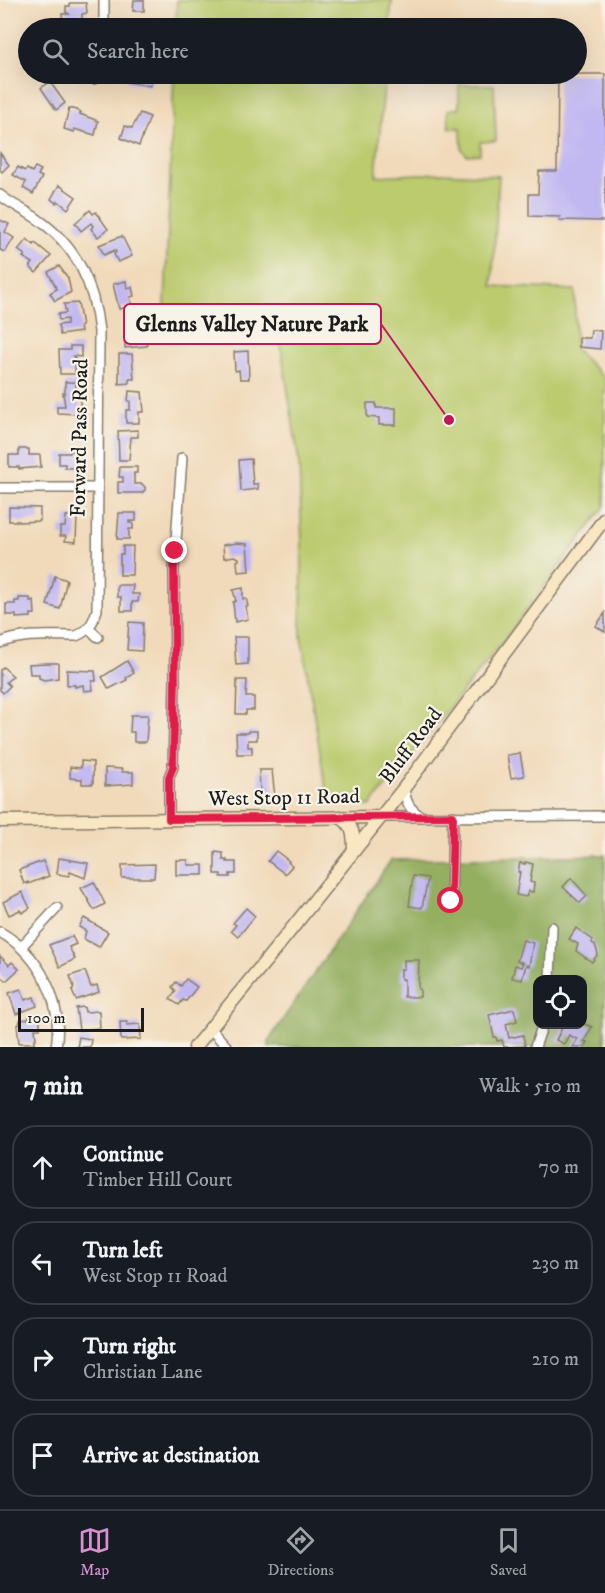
<!DOCTYPE html>
<html lang="en">
<head>
<meta charset="utf-8">
<style>
	body { margin:0; font-family:"IM FELL DW Pica",serif; background:#20242c; color:#f1f3f6 }
	.controls { position:absolute; right:18px; bottom:18px; display:grid; overflow:hidden; border-radius:12px; box-shadow:0 6px 24px #0002 }
	.controls button { width:54px; height:54px; display:grid; place-items:center; padding:0; border:0; border-bottom:2px solid #363941; background:#171b24; color:#f1f3f6; font:30px sans-serif }
	.scale { position:absolute; left:18px; bottom:15px; width:126px; box-sizing:border-box; padding-left:6px; border:3px solid #1c1c1c; border-top:0; font-size:16px; line-height:21px; white-space:nowrap; color:#1c1c1c; -webkit-text-stroke:4px #f7f3e8; paint-order:stroke }
	.stop { position:absolute; width:18px; height:18px; margin:-14px; border:4px solid #e11d48; border-radius:50%; background:#fff }
	.stop.end { background:#e11d48; border-color:#fff; box-shadow:0 2px 6px #0008 }
	.list { margin:0; padding:0; list-style:none }
	h2 { display:flex; justify-content:space-between; align-items:center; height:78px; margin:0; padding:0 24px; font-size:26px }
	h2 small { font-size:20px; font-weight:400; color:#9ea1a6 }
	.list li { display:grid; grid-template-columns:39px 1fr auto; gap:18px; align-items:center; box-sizing:border-box; height:84px; margin:0 12px 12px; padding:0 12px; border:2px solid #363941; border-radius:24px }
	.list b { display:block; font-size:22px; white-space:nowrap }
	.list p { margin:0; font-size:20px; white-space:nowrap; color:#9ea1a6 }
	.list em { font-size:20px; font-style:normal; color:#9ea1a6 }
	.icon { flex:none; width:33px; height:33px; fill:none; stroke:currentColor; stroke-width:2; stroke-linecap:round; stroke-linejoin:round }
	.map { position:relative; flex:none; width:605px; height:1047px; overflow:hidden }
	.search { position:absolute; background:#171b24; box-shadow:0 6px 24px #0002; left:18px; right:18px; top:18px; height:66px; display:flex; align-items:center; gap:15px; box-sizing:border-box; padding:0 21px; border-radius:33px; color:#9ea1a6; font-size:22px }
	.sheet { height:462px; background:#171b24 }
	nav { display:flex; justify-content:space-around; align-items:center; box-sizing:border-box; height:84px; border-top:2px solid #363941; background:#171b24; font-size:16px; color:#9ea1a6 }
	nav a { display:grid; justify-items:center; gap:3px }
	nav .on { color:#d690ce }
	.map>svg:first-child { display:block }
	.green { fill:#bbcb6e; stroke:#6c7445; stroke-width:1.5 }
	.forest { fill:#94af61; stroke:#58663e; stroke-width:1.5; fill-rule:evenodd }
	.building { fill:#c1b8f2 }
	.lines { fill:none; stroke-linecap:round; stroke-linejoin:round }
	.street-casing { stroke:#867b6b; stroke-width:12 }
	.secondary-casing { stroke:#867b6b; stroke-width:15 }
	.street { stroke:#fff; stroke-width:9 }
	.secondary { stroke:#f9e7c3; stroke-width:12 }
	.route { stroke:#e11d48; stroke-width:8 }
	.labels { text-anchor:middle; dominant-baseline:central; stroke-width:4.5; stroke-linejoin:round; paint-order:stroke }
	.street-label { font-size:21px; fill:#1c1c1c; stroke:#f7f3e8 }
	.leader { fill:none; stroke:#c2185b; stroke-width:2 }
	.callout-dot { fill:#c2185b; stroke:#f7f3e8; stroke-width:2 }
	.callout { fill:#f7f3e8; stroke:#c2185b; stroke-width:2 }
	.callout-label { font-size:22px; text-anchor:middle; font-weight:bold; fill:#1c1c1c }
</style>
</head>
<body>
<div class="map">
<svg width="605" height="1047" viewBox="0 0 605 1047">
	<rect width="100%" height="100%" fill="#f7f3e8"/>
	<filter id="ink" filterUnits="userSpaceOnUse"><feTurbulence type="fractalNoise" baseFrequency=".0167" numOctaves="2"/><feDisplacementMap in="SourceGraphic" scale="12" xChannelSelector="R" yChannelSelector="G"/><feConvolveMatrix kernelMatrix="1 2 1 2 8 2 1 2 1" color-interpolation-filters="sRGB"/></filter>
	<filter id="wash" filterUnits="userSpaceOnUse"><feTurbulence type="fractalNoise" baseFrequency=".008" numOctaves="4" result="noise"/><feDisplacementMap in="SourceGraphic" scale="24" xChannelSelector="R" yChannelSelector="G"/><feGaussianBlur stdDeviation="1.35" result="paint"/><feColorMatrix in="noise" values="0 0 0 0 0 0 0 0 0 0 0 0 0 0 0 0 0 1.4 0 .05"/><feComposite in="paint" operator="in"/></filter>
	<g filter="url(#wash)">
		<rect width="100%" height="100%" fill="#f1daba"/>
		<!-- green -->
		<g class="green">
			<polygon points="177,0 392,0 389,28 176,28"/>
			<polygon points="174,74 385,74 376,176 442,173 499,176 492,286 575,290 575,349 605,379 605,506 505,639 370,806 328,801 301,635 302,544 299,462 279,335 164,331"/>
			<polygon points="459,85 494,85 496,141 480,142 480,154 467,155 462,150 461,128 450,128 449,126 448,110 459,108"/>
		</g>
		<!-- forest -->
		<path class="forest" d="M605 855V1047H269V1040L391 860ZM538 980H582V1024H538Z"/>
		<g id="blocks">
			<!-- building -->
			<g class="building">
				<polygon points="134,0 144,0 144,11 133,11"/>
				<polygon points="70,3 86,3 87,13 82,14 82,27 71,28 70,21 63,22 62,14 69,14 66,12 66,6 70,6"/>
				<polygon points="127,74 154,74 150,86 128,82 129,81 126,80"/>
				<polygon points="558,74 605,74 605,221 559,220 560,217 529,216 529,194 538,194 539,171 557,171"/>
				<polygon points="50,82 65,103 56,110 41,88"/>
				<polygon points="69,108 77,110 81,112 80,114 98,121 95,135 74,129 74,132 64,129"/>
				<polygon points="140,113 150,117 139,146 121,138 125,126 132,128"/>
				<polygon points="0,153 9,165 2,172 0,170"/>
				<polygon points="18,167 25,171 27,169 32,172 35,167 41,170 38,175 42,177 33,194 23,188 26,182 13,175"/>
				<polygon points="59,185 76,197 68,209 58,201 56,203 51,199"/>
				<polygon points="90,210 93,214 96,212 108,229 98,237 91,229 93,226 91,223 81,231 75,223"/>
				<polygon points="0,220 9,224 5,232 14,238 5,252 0,250"/>
				<polygon points="122,236 132,256 118,262 114,254 116,252 115,250 104,255 99,245"/>
				<polygon points="27,239 34,245 35,243 51,256 36,273 30,267 33,263 23,257 25,255 18,250"/>
				<polygon points="59,266 68,278 71,292 55,301 50,293 57,289 48,272"/>
				<polygon points="126,281 127,288 132,287 134,296 130,297 132,306 119,309 113,284"/>
				<polygon points="78,303 82,326 80,326 81,332 60,335 58,325 67,324 67,319 59,320 58,314 66,313 64,304"/>
				<polygon points="140,317 142,339 147,338 147,346 125,348 125,337 128,337 126,318"/>
				<polygon points="591,330 601,331 600,349 579,347 579,338 590,338"/>
				<polygon points="70,346 81,346 81,357 73,356 75,359 75,374 60,374 59,350 70,350"/>
				<polygon points="248,351 249,379 240,379 239,370 235,371 234,352"/>
				<polygon points="119,354 132,354 134,379 129,379 129,383 119,384"/>
				<polygon points="65,382 76,382 76,391 80,391 80,414 57,413 57,406 65,406 63,393 65,393"/>
				<polygon points="129,391 142,392 144,412 139,412 139,423 126,423 126,410 130,410 130,401 128,401"/>
				<polygon points="367,403 376,403 376,408 396,408 396,425 379,425 379,418 367,417"/>
				<polygon points="138,430 138,437 131,437 129,460 119,460 118,431"/>
				<polygon points="19,449 29,449 29,455 40,455 41,467 19,469 19,467 9,467 9,455 19,455"/>
				<polygon points="70,451 80,451 80,468 65,468 65,464 59,464 59,453 70,453"/>
				<polygon points="251,459 253,484 258,484 258,489 241,491 239,460"/>
				<polygon points="120,467 137,467 137,473 134,473 134,484 142,484 145,487 145,490 142,493 118,493 118,482 123,482 123,477 119,477"/>
				<polygon points="9,507 40,508 40,521 19,522 19,521 9,521"/>
				<polygon points="119,513 136,513 136,521 129,521 129,523 133,523 133,529 129,529 129,539 117,539"/>
				<polygon points="66,516 77,516 76,542 65,541 66,536 60,536 60,527 65,527"/>
				<polygon points="237,543 247,544 249,571 238,572 237,561 239,560 239,558 234,556 224,558 223,545"/>
				<polygon points="123,546 133,546 132,575 120,575 120,554 123,554"/>
				<polygon points="55,576 67,580 60,609 47,605"/>
				<polygon points="117,585 133,585 132,594 139,594 138,602 132,602 132,611 121,611 121,597 117,597"/>
				<polygon points="243,588 243,599 246,598 248,606 245,606 248,619 235,622 233,602 236,601 233,590"/>
				<polygon points="19,598 30,598 30,601 34,600 35,614 31,614 31,617 16,618 16,615 6,615 6,604 15,604 15,601 19,601"/>
				<polygon points="605,613 605,632 596,626"/>
				<polygon points="129,622 143,623 142,651 127,650"/>
				<polygon points="234,637 248,637 248,664 236,665"/>
				<polygon points="127,661 134,673 126,678 127,680 109,689 102,677"/>
				<polygon points="47,663 58,663 58,678 44,680 39,678 39,674 30,674 29,664"/>
				<polygon points="3,667 13,676 6,682 10,686 3,693 0,690 0,670"/>
				<polygon points="67,670 95,671 96,681 92,681 93,690 84,691 83,685 75,687 75,685 67,685"/>
				<polygon points="237,680 247,680 246,697 254,697 254,710 246,710 246,714 236,714"/>
				<polygon points="131,715 148,715 146,742 134,742 134,732 130,732"/>
				<polygon points="248,731 257,731 257,740 248,740 248,747 252,747 252,754 237,754 236,733 248,733"/>
				<polygon points="520,753 524,776 511,778 507,755"/>
				<polygon points="81,761 93,762 93,784 82,784 82,779 70,778 70,767 81,768"/>
				<polygon points="105,768 122,769 122,772 133,772 133,784 105,786"/>
				<polygon points="259,770 272,770 275,798 263,799 263,791 260,791"/>
				<polygon points="276,851 289,861 288,862 292,866 285,874 268,861"/>
				<polygon points="215,852 223,853 223,860 227,860 227,862 236,862 236,874 230,874 230,877 221,877 221,874 215,874"/>
				<polygon points="59,858 88,863 85,878 70,872 69,876 57,874"/>
				<polygon points="176,860 188,860 188,865 203,865 203,875 176,875"/>
				<polygon points="43,861 49,876 28,884 28,882 24,884 19,870"/>
				<polygon points="525,862 533,864 530,882 534,883 533,892 528,891 526,897 516,895 520,872 518,872 520,863 525,864"/>
				<polygon points="155,864 154,878 122,878 122,865"/>
				<polygon points="413,876 428,878 422,908 409,906"/>
				<polygon points="571,878 587,896 580,903 563,887"/>
				<polygon points="94,882 105,904 94,910 81,888"/>
				<polygon points="22,892 30,908 22,913 20,910 9,915 3,902"/>
				<polygon points="246,908 255,916 238,937 231,931 236,925 233,923"/>
				<polygon points="84,918 108,932 99,947 84,939 86,931 79,927"/>
				<polygon points="576,928 593,940 592,943 595,945 598,954 592,962 576,951 578,944 569,939"/>
				<polygon points="72,936 76,944 69,947 75,959 60,967 49,945"/>
				<polygon points="523,940 533,943 529,966 526,965 522,980 512,978 515,965 521,967 523,963 517,961"/>
				<polygon points="0,956 9,965 12,962 19,969 6,981 1,976 0,977"/>
				<polygon points="404,960 419,960 418,989 420,989 420,997 404,997 404,979 401,979 401,969 404,969"/>
				<polygon points="85,971 91,987 97,985 99,992 76,1000 72,991 74,987 70,976"/>
				<polygon points="186,979 197,987 186,1001 183,1000 179,1005 170,999 176,991 172,987 176,982 181,986"/>
				<polygon points="21,989 25,1000 34,997 37,1006 16,1014 9,993"/>
				<polygon points="84,1007 85,1012 99,1011 100,1028 79,1030 76,1008"/>
				<polygon points="514,1009 517,1021 506,1024 509,1038 523,1035 525,1046 504,1047 502,1040 497,1041 496,1037 494,1037 489,1015"/>
				<polygon points="29,1016 40,1016 40,1029 35,1029 36,1039 35,1039 34,1043 19,1043 17,1025 19,1025 20,1020 29,1019"/>
				<polygon points="120,1022 127,1022 127,1025 140,1024 141,1039 121,1040"/>
				<polygon points="582,1023 592,1027 584,1041 587,1042 584,1047 573,1047 577,1039 569,1035 564,1044 556,1040 564,1024 582,1024"/>
				<polygon points="79,1037 91,1039 90,1047 77,1047"/>
			</g>
		</g>
	</g>
	<g filter="url(#ink)">
		<use href="#blocks" fill-opacity="0" stroke="#867b6b" stroke-width="1.5"/>
		<g class="lines">
			<defs>
				<g id="street">
					<polyline points="104,28 104,0"/>
					<polyline points="94,79 97,74"/>
					<path d="M0 195C12 205 27 211 39 220 78 248 94 285 99 331L97 610C93 623 89 631 76 636 51 636 23 633 0 643"/>
					<polyline points="0,488 98,488"/>
					<polyline points="89,629 98,637"/>
					<path d="M404 788C406 803 409 809 422 817"/>
					<polyline points="381,817 605,816"/>
					<polyline points="169,819 169,777 173,767 175,682 174,568 182,458"/>
					<polyline points="451,908 453,816"/>
					<path d="M0 932C39 954 64 1002 56 1047"/>
					<polyline points="21,947 57,908"/>
					<polyline points="550,980 552,927"/>
					<polyline points="210,1028 227,1047"/>
					<polyline points="535,1047 543,1024"/>
				</g>
				<g id="secondary">
					<path d="M340 817C354 825 354 837 354 851"/>
					<polyline points="0,821 381,817"/>
					<polyline points="195,1047 282,941 404,788 605,518"/>
				</g>
			</defs>
			<!-- street casing -->
			<use href="#street" class="street-casing"/>
			<!-- secondary casing -->
			<use href="#secondary" class="secondary-casing"/>
			<!-- street -->
			<use href="#street" class="street"/>
			<!-- secondary -->
			<use href="#secondary" class="secondary"/>
		</g>
	</g>
	<g class="lines" filter="url(#ink)">
		<!-- route -->
		<polyline class="route" points="175,551 174,568 175,682 173,767 169,777 169,819 453,816 451,901"/>
	</g>
	<g class="labels">
		<!-- street labels -->
		<g class="street-label">
			<text transform="translate(80 438) rotate(-89)">Forward Pass Road</text>
			<text transform="translate(411 746) rotate(-53)">Bluff Road</text>
			<text transform="translate(284 798) rotate(-1)">West Stop 11 Road</text>
		</g>
	</g>
	<!-- callouts -->
	<path class="leader" d="M449 420L381 324"/>
	<circle class="callout-dot" cx="449" cy="420" r="6"/>
	<rect class="callout" x="124" y="304" width="257" height="40" rx="6"/>
	<g class="callout-label">
		<text x="252" y="331">Glenns Valley Nature Park</text>
	</g>
</svg>
<div class="controls">
<button><svg class="icon" aria-label="locate" viewBox="0 0 24 24"><circle cx="12" cy="12" r="6"/><path d="M12 2v4M12 18v4M2 12h4M18 12h4"/></svg></button>
</div>
<div class="scale">100 m</div>
<div class="stop" style="left:451px;top:901px"></div>
<div class="stop end" style="left:175px;top:551px"></div>
<div class="search"><svg class="icon" aria-label="search" viewBox="0 0 24 24"><circle cx="10" cy="10" r="6"/><path d="M15 15l6 6"/></svg>Search here</div>
</div>
<section class="sheet">
<h2>7 min<small>Walk · 510 m</small></h2>
<ul class="list">
<li><svg class="icon" aria-label="ahead" viewBox="0 0 24 24"><path d="M12 20V5M6 11l6-6 6 6"/></svg><div><b>Continue</b><p>Timber Hill Court</p></div><em>70 m</em></li>
<li><svg class="icon" aria-label="left" viewBox="0 0 24 24"><path d="M17 20v-9H6M10 6l-5 5 5 5"/></svg><div><b>Turn left</b><p>West Stop 11 Road</p></div><em>230 m</em></li>
<li><svg class="icon" aria-label="right" viewBox="0 0 24 24"><path d="M7 20v-9h11M14 6l5 5-5 5"/></svg><div><b>Turn right</b><p>Christian Lane</p></div><em>210 m</em></li>
<li><svg class="icon" aria-label="arrive" viewBox="0 0 24 24"><path d="M6 21V4h12l-3 4 3 4H6"/></svg><div><b>Arrive at destination</b></div></li>
</ul>
</section>
<nav>
<a class="on"><svg class="icon" aria-label="map" viewBox="0 0 24 24"><path d="M3 6l6-2 6 2 6-2v14l-6 2-6-2-6 2zM9 4v14M15 6v14"/></svg>Map</a>
<a><svg class="icon" aria-label="directions" viewBox="0 0 24 24"><path d="M12 3l9 9-9 9-9-9zM9 14v-3h6M13 9l2 2-2 2"/></svg>Directions</a>
<a><svg class="icon" aria-label="saved" viewBox="0 0 24 24"><path d="M7 4h10v16l-5-4-5 4z"/></svg>Saved</a>
</nav>
</body>
</html>
